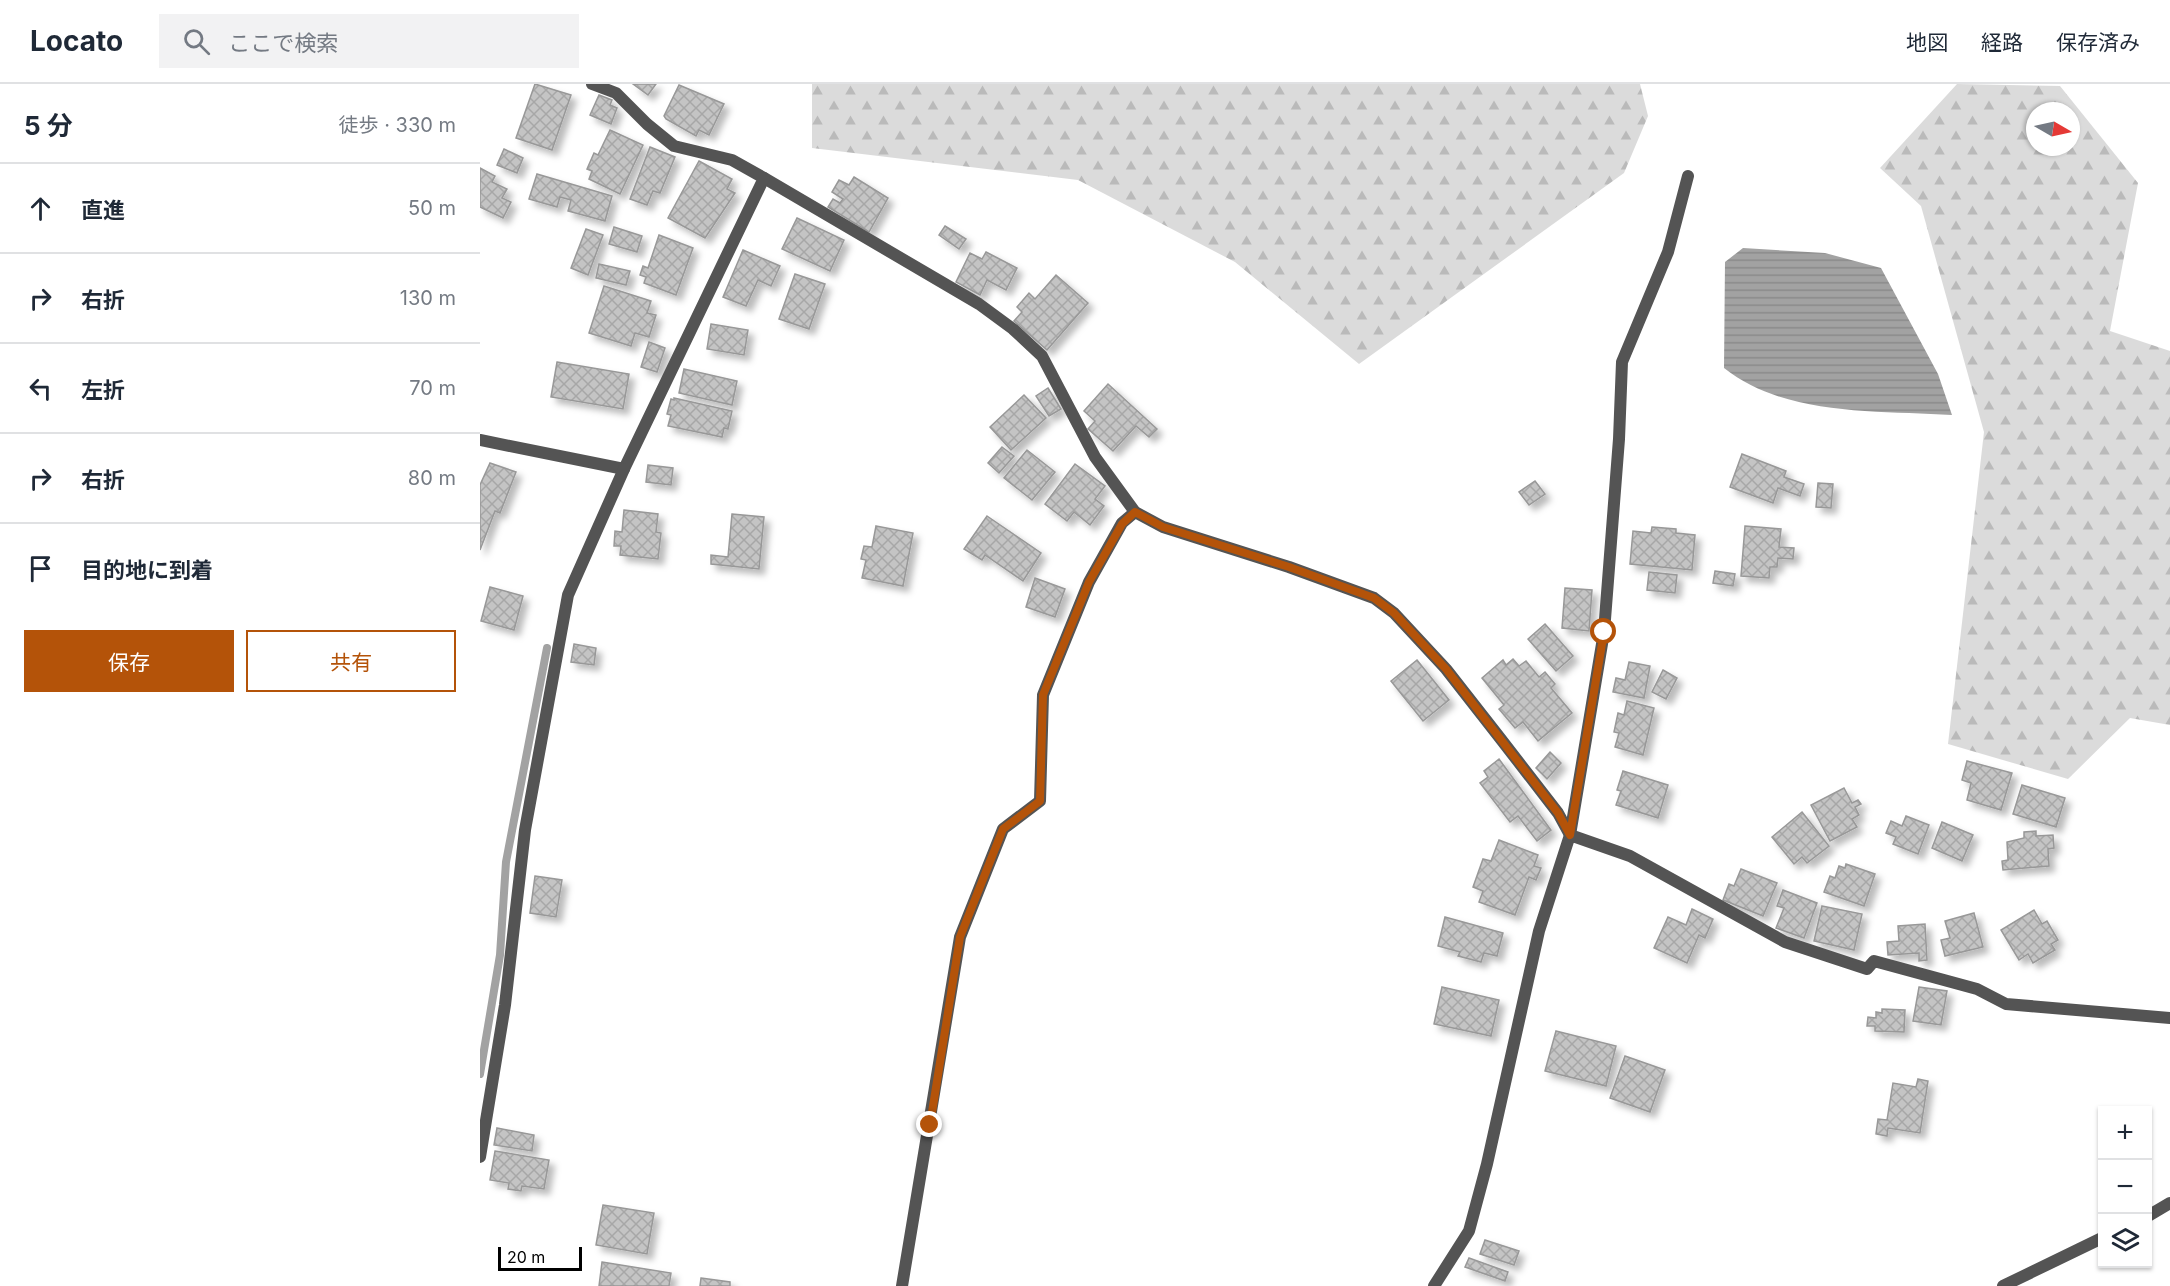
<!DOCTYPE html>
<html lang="ja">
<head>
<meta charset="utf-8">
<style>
	body { margin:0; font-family:Inter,"Noto Sans JP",sans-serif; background:#f2f2f3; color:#1f2937 }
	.controls { position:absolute; right:18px; bottom:18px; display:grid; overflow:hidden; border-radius:0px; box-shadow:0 2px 4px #0004 }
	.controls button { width:54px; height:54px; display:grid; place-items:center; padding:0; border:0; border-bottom:2px solid #e0e1e3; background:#fff; color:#1f2937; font:30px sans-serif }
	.compass { position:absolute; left:1546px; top:18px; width:54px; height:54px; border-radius:50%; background:#fff; box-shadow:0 2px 4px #0004; rotate:99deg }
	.scale { position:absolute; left:18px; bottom:15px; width:84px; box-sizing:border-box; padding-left:6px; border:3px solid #000; border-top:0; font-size:16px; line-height:21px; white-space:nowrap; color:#000; -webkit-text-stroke:4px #fff; paint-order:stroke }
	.stop { position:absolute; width:18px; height:18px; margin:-14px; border:4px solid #b45309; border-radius:50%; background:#fff }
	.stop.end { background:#b45309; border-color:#fff; box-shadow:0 2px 6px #0008 }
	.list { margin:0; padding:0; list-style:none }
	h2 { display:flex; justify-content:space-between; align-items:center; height:78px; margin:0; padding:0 24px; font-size:26px }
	h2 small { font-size:20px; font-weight:400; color:#747a83 }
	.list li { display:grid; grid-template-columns:39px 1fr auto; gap:18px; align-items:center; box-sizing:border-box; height:90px; padding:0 24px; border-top:2px solid #e0e1e3 }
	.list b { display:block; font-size:22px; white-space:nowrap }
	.list em { font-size:20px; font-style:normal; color:#747a83 }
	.actions { display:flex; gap:12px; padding:18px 24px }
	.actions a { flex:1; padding:14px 0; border:2px solid #b45309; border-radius:0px; text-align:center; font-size:21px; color:#b45309 }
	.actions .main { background:#b45309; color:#fff }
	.icon { flex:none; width:33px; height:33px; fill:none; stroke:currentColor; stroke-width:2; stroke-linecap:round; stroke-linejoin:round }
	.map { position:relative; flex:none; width:1690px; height:1202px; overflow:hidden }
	header { display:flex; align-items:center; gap:36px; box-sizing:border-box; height:84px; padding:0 30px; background:#fff; border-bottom:2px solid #e0e1e3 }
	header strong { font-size:28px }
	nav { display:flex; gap:33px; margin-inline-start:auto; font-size:21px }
	.search { width:420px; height:54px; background:#f2f2f3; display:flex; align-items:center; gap:15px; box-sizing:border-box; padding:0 21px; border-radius:0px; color:#747a83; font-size:22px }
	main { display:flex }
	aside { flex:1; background:#fff }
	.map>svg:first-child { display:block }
	.forest { fill:url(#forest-firs); fill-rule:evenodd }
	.water { fill:url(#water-rules) }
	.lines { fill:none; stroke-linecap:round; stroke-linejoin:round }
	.stream { stroke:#a2a2a2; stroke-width:8 }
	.building { fill:url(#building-cross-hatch); stroke:#989898; stroke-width:1.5; filter:url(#shadow) }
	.minor { stroke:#545454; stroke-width:12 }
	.route { stroke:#b45309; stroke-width:8 }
</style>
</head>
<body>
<header>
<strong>Locato</strong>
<div class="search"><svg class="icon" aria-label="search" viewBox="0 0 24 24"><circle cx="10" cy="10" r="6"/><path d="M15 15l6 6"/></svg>ここで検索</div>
<nav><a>地図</a><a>経路</a><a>保存済み</a></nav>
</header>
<main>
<aside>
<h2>5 分<small>徒歩 · 330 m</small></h2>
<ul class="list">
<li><svg class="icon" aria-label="ahead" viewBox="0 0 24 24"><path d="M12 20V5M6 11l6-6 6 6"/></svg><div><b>直進</b></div><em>50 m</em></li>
<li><svg class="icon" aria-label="right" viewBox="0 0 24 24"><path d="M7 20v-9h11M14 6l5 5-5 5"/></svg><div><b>右折</b></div><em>130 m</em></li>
<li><svg class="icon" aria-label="left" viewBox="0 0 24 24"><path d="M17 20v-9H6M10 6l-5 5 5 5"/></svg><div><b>左折</b></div><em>70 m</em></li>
<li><svg class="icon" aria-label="right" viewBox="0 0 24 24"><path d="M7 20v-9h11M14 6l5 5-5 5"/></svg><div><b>右折</b></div><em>80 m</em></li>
<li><svg class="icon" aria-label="arrive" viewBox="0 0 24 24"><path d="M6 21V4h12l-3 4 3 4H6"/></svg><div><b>目的地に到着</b></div></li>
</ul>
<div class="actions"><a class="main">保存</a><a>共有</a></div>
</aside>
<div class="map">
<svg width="1690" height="1202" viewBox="0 0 1690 1202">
	<defs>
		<pattern id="forest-firs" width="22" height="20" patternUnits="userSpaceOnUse" patternTransform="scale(1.5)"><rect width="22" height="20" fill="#dbdbdb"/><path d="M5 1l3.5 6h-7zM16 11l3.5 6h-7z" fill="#bababa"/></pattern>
		<pattern id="water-rules" width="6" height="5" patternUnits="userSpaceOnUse" patternTransform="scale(1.5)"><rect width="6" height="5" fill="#a2a2a2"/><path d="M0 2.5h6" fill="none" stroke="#8a8a8a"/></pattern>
		<pattern id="building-cross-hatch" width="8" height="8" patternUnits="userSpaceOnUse" patternTransform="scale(1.5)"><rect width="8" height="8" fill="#c4c4c4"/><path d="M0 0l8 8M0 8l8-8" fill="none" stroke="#a7a7a7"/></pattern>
		<filter id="shadow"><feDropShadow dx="5.5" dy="5.5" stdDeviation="3" flood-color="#0004"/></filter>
	</defs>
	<rect width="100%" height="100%" fill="#fff"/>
	<!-- forest -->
	<g class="forest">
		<polygon points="332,0 1160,0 1168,32 1144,89 879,280 755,178 598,96 332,64"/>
		<path d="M1477 0 1580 2 1658 99 1630 247 1690 267V641L1650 634 1588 695 1468 660 1504 348 1441 122 1400 84ZM1555 27H1591V63H1555Z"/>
	</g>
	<!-- water -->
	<path class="water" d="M1263 164 1345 169 1401 184 1458 290 1472 331C1397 326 1306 333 1244 284L1245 178Z"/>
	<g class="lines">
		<!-- stream -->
		<polyline class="stream" points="0,990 20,871 26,778 67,564"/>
	</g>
	<!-- building -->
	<g class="building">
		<polygon points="55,0 91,11 72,66 36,54"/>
		<polygon points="153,0 176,0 168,11"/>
		<polygon points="199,1 244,20 229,51 219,46 216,52 186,35 184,32"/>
		<polygon points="119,11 132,16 130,21 137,24 131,40 110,31"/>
		<polygon points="130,46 163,61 140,110 109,95 112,87 107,85 114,69 118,71"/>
		<polygon points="170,63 195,73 180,109 173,107 167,121 150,115"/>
		<polygon points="24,65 43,74 37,89 17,81"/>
		<polygon points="219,77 252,95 247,105 255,109 225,154 188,134"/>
		<polygon points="0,84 15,92 12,98 27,105 22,114 31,118 23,134 0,123"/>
		<polygon points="57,90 132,112 125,137 88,127 91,116 80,113 77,123 49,115"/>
		<polygon points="374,93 408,114 389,148 348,123 353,115 360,119 363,115 352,108 359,96 369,101"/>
		<polygon points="317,134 364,156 350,187 302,165"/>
		<polygon points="465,142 486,155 479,165 459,151"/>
		<polygon points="134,143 162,152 157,168 129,160"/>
		<polygon points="106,145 123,151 108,191 91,184"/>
		<polygon points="179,151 213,164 196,211 164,199 166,193 160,191 163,182 168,184"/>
		<polygon points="263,166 300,182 291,202 278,196 266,222 243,213"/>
		<polygon points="506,168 537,184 526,206 507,196 500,211 476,198 490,169 502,175"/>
		<polygon points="119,180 150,187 146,201 116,194"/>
		<polygon points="315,190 345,200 329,245 299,235"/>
		<polygon points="576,191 608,219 567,266 534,237 542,228 537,223 549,209 555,215"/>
		<polygon points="124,202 171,217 167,229 176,231 169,253 155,249 151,262 109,249"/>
		<polygon points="231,240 268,246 264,271 227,265"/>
		<polygon points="169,258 185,264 177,288 161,283"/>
		<polygon points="77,278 149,290 143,325 71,313"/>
		<polygon points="204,285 257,297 252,321 199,309"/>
		<polygon points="628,300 677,345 669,353 656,342 633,367 608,345 615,337 604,327"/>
		<polygon points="568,304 581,325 569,332 556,312"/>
		<polygon points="544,311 566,334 531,366 510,343"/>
		<polygon points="194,314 252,327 248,345 244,344 242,353 188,342 191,331 187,330 191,315 194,316"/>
		<polygon points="522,363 534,372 519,389 508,379"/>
		<polygon points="547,366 575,388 552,416 524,394"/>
		<polygon points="1262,370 1306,387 1304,393 1324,400 1320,412 1298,404 1293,419 1250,403"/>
		<polygon points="10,379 36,388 20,429 15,427 0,466 0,401"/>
		<polygon points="595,380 625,402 615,415 624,422 610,441 594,428 587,437 565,420"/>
		<polygon points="168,381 193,384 191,401 166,398"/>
		<polygon points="1055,397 1065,410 1049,421 1039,408"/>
		<polygon points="1338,399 1353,400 1351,424 1336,423"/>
		<polygon points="144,426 178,430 176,448 181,449 178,475 140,471 141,462 134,462 135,447 142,448"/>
		<polygon points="252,430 284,433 279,485 231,480 231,471 248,473"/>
		<polygon points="507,432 561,469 543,497 505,471 502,476 484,465"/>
		<polygon points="396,442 433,449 423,502 382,494 386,476 381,475 384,462 392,463"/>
		<polygon points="1265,442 1301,445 1299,463 1314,464 1313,475 1298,474 1297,483 1290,483 1289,494 1261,492"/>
		<polygon points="1172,443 1196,445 1196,449 1215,451 1212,486 1150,480 1153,447 1171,449"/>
		<polygon points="1235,487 1255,490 1253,502 1233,499"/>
		<polygon points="1169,488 1197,491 1195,509 1167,506"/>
		<polygon points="555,494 585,505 575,533 546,523"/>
		<polygon points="10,503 43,512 34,546 1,537"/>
		<polygon points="1085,504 1112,506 1109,547 1082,544"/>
		<polygon points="1065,540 1093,572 1076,587 1048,555"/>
		<polygon points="94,560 116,564 114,581 91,578"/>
		<polygon points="1033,575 1039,582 1046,577 1059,593 1065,588 1075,600 1071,604 1092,629 1058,657 1043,638 1035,644 1019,625 1024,621 1002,594 1023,576 1026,581"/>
		<polygon points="937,576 969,616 943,637 911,597"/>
		<polygon points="1149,578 1170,582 1164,614 1133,608 1136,594 1145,596"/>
		<polygon points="1183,586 1197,594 1186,615 1172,608"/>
		<polygon points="1147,617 1174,624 1163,671 1135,663 1139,649 1134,648 1138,629 1144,631"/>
		<polygon points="1070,668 1081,679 1067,695 1056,684"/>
		<polygon points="1019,675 1071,746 1057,757 1038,732 1030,738 1000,699 1008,693 1004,687"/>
		<polygon points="1487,677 1532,689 1521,726 1487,716 1491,699 1482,696"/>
		<polygon points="1143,687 1188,701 1178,734 1136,721 1141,707 1137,706"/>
		<polygon points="1542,701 1585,714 1576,743 1533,730"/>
		<polygon points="1364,704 1372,719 1378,716 1381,720 1375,723 1379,731 1372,735 1377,743 1350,757 1331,721"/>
		<polygon points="1322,728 1349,762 1327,779 1322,773 1314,780 1292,753"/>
		<polygon points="1426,732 1449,741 1438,770 1413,760 1416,753 1406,749 1411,737 1422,742"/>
		<polygon points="1462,738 1493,751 1482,777 1452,764"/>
		<polygon points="1556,747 1556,752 1573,751 1574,764 1568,765 1569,782 1523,786 1522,777 1528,776 1527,758 1544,754 1544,748"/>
		<polygon points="1019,756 1058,771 1054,782 1061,784 1056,796 1049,793 1035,831 999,818 1003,807 993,803 1003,775 1011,777"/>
		<polygon points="1366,780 1395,790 1384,822 1344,808 1350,792 1355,794 1359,782 1365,784"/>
		<polygon points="1261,785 1297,799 1283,832 1243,816 1249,800 1254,802"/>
		<polygon points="55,792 82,796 76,833 50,829"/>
		<polygon points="1303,806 1337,819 1324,854 1296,844 1304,824 1297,822"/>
		<polygon points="1342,822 1382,830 1374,866 1334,857"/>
		<polygon points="1212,825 1233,835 1225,854 1219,851 1207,879 1174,864 1188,833 1206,841"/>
		<polygon points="1554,826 1562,840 1567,837 1578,856 1571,860 1575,866 1553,879 1548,870 1539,876 1521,846"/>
		<polygon points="1494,829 1503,863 1465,872 1461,856 1470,854 1465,837"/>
		<polygon points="965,833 1023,849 1017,872 1004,869 1001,878 978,872 980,868 958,862"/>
		<polygon points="1445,840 1447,876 1439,877 1439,869 1408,871 1407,858 1419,857 1418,842"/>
		<polygon points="962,903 1019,916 1011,952 954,940"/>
		<polygon points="1439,903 1467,907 1461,941 1433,937"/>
		<polygon points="1402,925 1425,926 1424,948 1395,947 1395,942 1387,942 1388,933 1396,934 1396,928 1402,929"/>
		<polygon points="1076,947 1136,962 1126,1002 1065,987"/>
		<polygon points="1145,972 1185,986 1170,1028 1130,1014"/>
		<polygon points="1438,995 1448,997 1440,1049 1408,1044 1407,1052 1396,1050 1398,1035 1407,1036 1413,999 1436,1003"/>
		<polygon points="17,1044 54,1051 52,1067 14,1061"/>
		<polygon points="15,1067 69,1076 64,1105 42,1102 41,1107 28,1105 29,1099 10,1096"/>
		<polygon points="123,1121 174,1129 167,1170 116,1161"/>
		<polygon points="1005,1156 1039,1167 1034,1181 1000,1170"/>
		<polygon points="989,1174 1028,1188 1025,1197 985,1183"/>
		<polygon points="122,1178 191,1189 189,1202 119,1202"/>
		<polygon points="221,1194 250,1198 250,1202 220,1202"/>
	</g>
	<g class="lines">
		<!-- minor -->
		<g class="minor">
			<polyline points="284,94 499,220 533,245 562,272 615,373 655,428 683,443 809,483 894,514 914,529 966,585 1020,654 1078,729 1090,751"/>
			<polyline points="0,356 144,385 284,94 252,76 194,62 167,40 136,9 112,0"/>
			<polyline points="1090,751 1124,548 1139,355 1142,278 1188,168 1208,92"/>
			<polyline points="0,1073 25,921 45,746 88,511 144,385"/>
			<polyline points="1668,1132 1690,1119"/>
			<polyline points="422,1202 480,853 523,745 560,717 563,611 609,498 642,439 655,428"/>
			<polyline points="954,1202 989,1147 1007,1080 1059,847 1090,751 1150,772 1305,858 1387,885 1394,877 1497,905 1526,920 1690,934"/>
			<polyline points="1523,1202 1622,1154"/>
		</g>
	</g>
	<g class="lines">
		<!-- route -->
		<polyline class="route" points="450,1041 480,853 523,745 560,717 563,611 609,498 642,440 655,428 683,443 809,483 894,514 914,529 966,585 1078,729 1090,751 1124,548"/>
	</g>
</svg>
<div class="controls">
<button>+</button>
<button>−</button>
<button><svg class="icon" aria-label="layers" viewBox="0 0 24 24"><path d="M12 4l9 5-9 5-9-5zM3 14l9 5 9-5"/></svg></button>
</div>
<svg class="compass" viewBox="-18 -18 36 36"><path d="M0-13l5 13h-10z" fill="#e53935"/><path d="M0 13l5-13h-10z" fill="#747a83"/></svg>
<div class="scale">20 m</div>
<div class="stop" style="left:1124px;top:548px"></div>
<div class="stop end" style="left:450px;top:1041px"></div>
</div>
</main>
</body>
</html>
